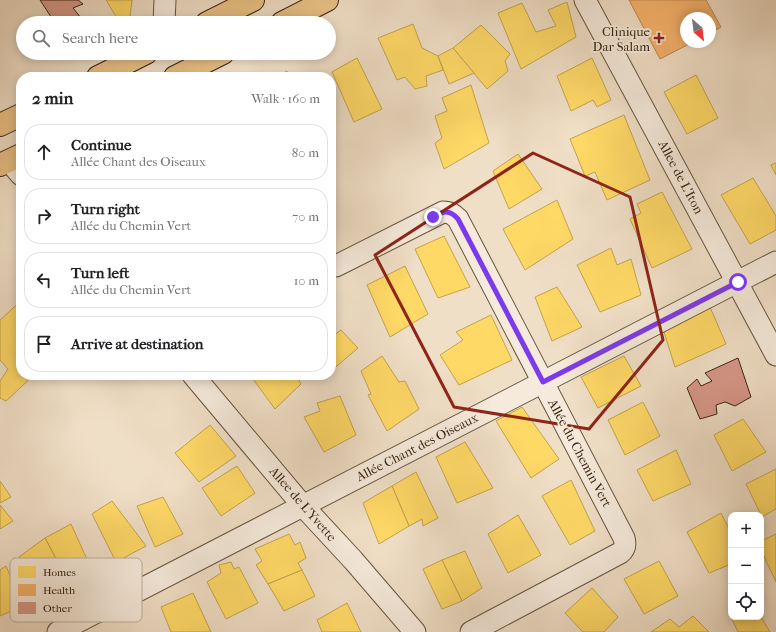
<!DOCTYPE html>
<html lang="en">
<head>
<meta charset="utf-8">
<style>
	body { margin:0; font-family:"IM FELL French Canon",serif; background:#f6f6f6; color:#202124 }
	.controls { position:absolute; right:12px; bottom:12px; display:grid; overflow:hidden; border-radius:8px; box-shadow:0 2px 10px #0003 }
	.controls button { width:36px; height:36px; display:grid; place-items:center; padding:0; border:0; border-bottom:1px solid #e0e0e0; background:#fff; color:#202124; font:20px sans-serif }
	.compass { position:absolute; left:680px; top:12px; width:36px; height:36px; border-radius:50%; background:#fff; box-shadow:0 2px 10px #0003; rotate:152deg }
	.stop { position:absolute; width:12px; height:12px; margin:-9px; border:3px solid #7c3aed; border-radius:50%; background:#fff }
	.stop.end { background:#7c3aed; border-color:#fff; box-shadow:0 1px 4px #0008 }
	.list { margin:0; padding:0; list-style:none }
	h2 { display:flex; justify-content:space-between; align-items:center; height:52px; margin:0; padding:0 16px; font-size:17px }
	h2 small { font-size:13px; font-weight:400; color:#757577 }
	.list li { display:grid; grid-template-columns:26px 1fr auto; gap:12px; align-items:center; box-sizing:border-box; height:56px; margin:0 8px 8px; padding:0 8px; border:1px solid #e0e0e0; border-radius:16px }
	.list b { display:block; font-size:15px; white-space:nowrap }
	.list p { margin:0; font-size:13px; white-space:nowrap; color:#757577 }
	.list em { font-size:13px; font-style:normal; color:#757577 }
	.icon { flex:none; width:22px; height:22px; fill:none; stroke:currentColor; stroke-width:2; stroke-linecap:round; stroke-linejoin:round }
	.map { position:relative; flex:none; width:776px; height:632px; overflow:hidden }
	.search { position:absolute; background:#fff; box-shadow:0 2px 10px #0003; left:16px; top:16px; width:320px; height:44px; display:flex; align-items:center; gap:10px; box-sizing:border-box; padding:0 14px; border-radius:22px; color:#757577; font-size:15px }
	.panel { position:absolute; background:#fff; box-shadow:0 2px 10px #0003; left:16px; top:72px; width:320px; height:308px; border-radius:16px }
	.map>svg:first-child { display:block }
	.homes { fill:#ffd966; stroke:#c3a34c }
	.health { fill:#f6b26b; stroke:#bd8850 }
	.building { fill:#d79788; stroke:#382511 }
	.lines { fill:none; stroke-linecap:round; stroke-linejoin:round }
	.minor-casing { stroke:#66543e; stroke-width:23 }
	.major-casing { stroke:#382511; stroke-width:24 }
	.minor { stroke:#f5eadb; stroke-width:21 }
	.major { stroke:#e8c084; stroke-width:22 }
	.route { stroke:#7c3aed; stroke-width:5 }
	.marked { fill:none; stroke:#8f2418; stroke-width:3; stroke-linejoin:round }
	.poi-dot { fill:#8f2418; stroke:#f5eadb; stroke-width:1.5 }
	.labels { text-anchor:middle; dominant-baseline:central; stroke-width:4; stroke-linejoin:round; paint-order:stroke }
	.poi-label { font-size:13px; fill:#382511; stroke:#f5eadb; text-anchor:end }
	.street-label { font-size:13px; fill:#382511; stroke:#f5eadb }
	.key { fill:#f5eadb; stroke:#bcaf9e; stroke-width:1 }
	.key-label { font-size:11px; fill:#382511 }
</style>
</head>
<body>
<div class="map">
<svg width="776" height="632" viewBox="0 0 776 632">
	<rect width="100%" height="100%" fill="#f0dfc7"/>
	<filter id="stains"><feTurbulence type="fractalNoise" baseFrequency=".005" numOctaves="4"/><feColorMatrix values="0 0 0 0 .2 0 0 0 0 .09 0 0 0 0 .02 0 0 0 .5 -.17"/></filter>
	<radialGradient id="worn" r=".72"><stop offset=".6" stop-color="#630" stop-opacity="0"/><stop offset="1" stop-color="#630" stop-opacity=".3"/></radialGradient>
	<!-- homes -->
	<g class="homes">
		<polygon points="106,0 132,0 130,17 118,20"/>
		<polygon points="567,2 576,37 521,69 498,13 522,3 536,32 556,26 548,10"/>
		<polygon points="413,24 422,48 438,56 443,70 426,76 427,86 415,89 405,77 397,80 378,38"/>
		<polygon points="481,25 510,54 505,61 508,71 487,89 453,48"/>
		<polygon points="453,48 474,73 449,84 438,56"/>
		<polygon points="357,58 382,109 354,122 332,72"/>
		<polygon points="592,58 611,100 597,107 593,100 571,111 557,76"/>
		<polygon points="287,71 290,77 275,77"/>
		<polygon points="696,75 718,118 687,134 664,92"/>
		<polygon points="471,85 489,143 444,169 435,143 442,138 435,116 447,111 442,98"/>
		<polygon points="624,115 650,180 607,200 595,172 585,176 570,139"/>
		<polygon points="518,154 542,189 509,209 493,171"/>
		<polygon points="776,163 776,175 771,165"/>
		<polygon points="753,178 776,216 776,230 750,244 721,195"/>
		<polygon points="662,192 692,249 652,268 630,219 641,213 637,204"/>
		<polygon points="557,200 573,239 525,270 503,229"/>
		<polygon points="444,236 470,287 438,298 415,249"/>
		<polygon points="611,248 617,265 631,259 641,295 600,312 577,265"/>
		<polygon points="405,266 428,314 390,337 367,285"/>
		<polygon points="557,287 582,327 552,341 535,297"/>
		<polygon points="21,301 21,375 34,375 6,401 0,398 0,381 8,369 0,360 0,320"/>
		<polygon points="710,307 726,344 675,367 664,332"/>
		<polygon points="491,315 512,360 459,385 440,355 463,340 456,332"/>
		<polygon points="341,330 358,348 331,371 331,337"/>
		<polygon points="382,356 399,382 405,381 419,409 387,431 368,395 371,394 361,371"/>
		<polygon points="624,356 641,386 598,408 581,377"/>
		<polygon points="250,375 296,375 301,384 275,409"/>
		<polygon points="340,396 356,435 324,452 304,417 320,411 317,403"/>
		<polygon points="643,402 660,436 625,455 608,420"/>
		<polygon points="522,407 559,459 531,478 496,421"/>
		<polygon points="743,419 766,452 732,471 714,435"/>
		<polygon points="210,425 236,456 199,482 175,453"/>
		<polygon points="465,442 493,488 457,503 436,457"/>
		<polygon points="676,450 691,484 653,501 637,470"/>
		<polygon points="237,466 255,493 221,516 202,488"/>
		<polygon points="776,469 776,509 762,517 746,484"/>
		<polygon points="416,472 438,518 423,526 422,519 409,526 392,486"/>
		<polygon points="571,480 595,531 570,545 542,496"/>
		<polygon points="0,481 11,497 0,503"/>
		<polygon points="392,486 409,526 379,544 363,503"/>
		<polygon points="163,497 183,534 155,547 137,506"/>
		<polygon points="112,501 146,546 116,562 92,514"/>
		<polygon points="0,505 13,521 0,529"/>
		<polygon points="721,513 731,533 731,564 709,573 687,532"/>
		<polygon points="518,515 541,555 508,573 488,534"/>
		<polygon points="71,524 95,577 72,589 45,538"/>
		<polygon points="289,534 295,545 300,542 306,558 298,563 302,570 268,584 256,565 262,561 255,549"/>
		<polygon points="776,534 776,582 761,550 761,541"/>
		<polygon points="45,538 72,589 41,602 19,557"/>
		<polygon points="465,551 482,588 462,601 442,560"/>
		<polygon points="442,560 462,601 442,609 423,569"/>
		<polygon points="659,561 678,596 644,614 624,579"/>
		<polygon points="231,562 234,569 239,567 258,603 226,619 207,582 221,573 219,565"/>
		<polygon points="6,566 23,606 0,616 0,570"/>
		<polygon points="302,570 315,596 284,611 268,584"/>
		<polygon points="592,588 618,617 604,632 583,632 565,613"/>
		<polygon points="193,593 211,632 171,632 161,607"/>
		<polygon points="347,603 361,632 322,632 317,620"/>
		<polygon points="731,609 731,617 761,617 770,632 738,632 728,611"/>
		<polygon points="693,616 709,632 651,632 670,619 679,627"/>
	</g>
	<!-- health -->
	<polygon class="health" points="629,0 706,0 721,27 710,33 710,18 686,18 686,42 693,42 660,59"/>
	<!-- building -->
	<g class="building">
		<polygon points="40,0 78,0 83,4 73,8 81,18 71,23 55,23"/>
		<polygon points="738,358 751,397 735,406 725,402 716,405 717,414 700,419 687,388 697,379 701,386 712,381 705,373"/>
	</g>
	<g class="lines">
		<defs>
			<g id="minor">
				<polyline points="585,0 776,355"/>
				<polyline points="164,23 165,0"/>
				<polyline points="9,161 21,175"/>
				<path d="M336 266 443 212C450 212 453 214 458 219L624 538C626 545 625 549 620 553L471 632"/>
				<polyline points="193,375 303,506 353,560 415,632"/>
				<polyline points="58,632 776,262"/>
			</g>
			<g id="major">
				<polyline points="207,23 253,0"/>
				<polyline points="282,23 327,0"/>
				<polyline points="98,77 146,53"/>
				<polyline points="175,77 223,53"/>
				<polyline points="0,125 21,115"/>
				<polyline points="0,165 21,155"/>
			</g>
		</defs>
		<!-- minor casing -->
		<use href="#minor" class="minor-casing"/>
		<!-- major casing -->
		<use href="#major" class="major-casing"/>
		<!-- minor -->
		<use href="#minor" class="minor"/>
		<!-- major -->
		<use href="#major" class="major"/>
	</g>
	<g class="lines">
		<!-- route -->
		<path class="route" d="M433 217C444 211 449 209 458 219L543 382 738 282"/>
	</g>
	<!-- marked area -->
	<path class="marked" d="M533 153 630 197 663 340 589 429 454 407 375 255Z"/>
	<!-- markers -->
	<path class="poi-dot" d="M657 32h4v4h4v4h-4v4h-4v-4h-4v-4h4z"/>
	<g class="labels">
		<!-- poi labels -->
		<g class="poi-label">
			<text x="650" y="31">Clinique<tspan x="650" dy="15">Dar Salam</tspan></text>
		</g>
		<!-- street labels -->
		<g class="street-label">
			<text transform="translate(681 177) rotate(62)">Allee de L'Iton</text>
			<text transform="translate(417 447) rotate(-27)">Allée Chant des Oiseaux</text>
			<text transform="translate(580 453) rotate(62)">Allée du Chemin Vert</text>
			<text transform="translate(303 504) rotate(49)">Allee de L'Yvette</text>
		</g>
	</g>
	<!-- legend -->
	<rect x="10" y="558" width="132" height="64" rx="6" class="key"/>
	<rect x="18" y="566" width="18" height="12" fill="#ffd966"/>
	<rect x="18" y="584" width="18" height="12" fill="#f6b26b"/>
	<rect x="18" y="602" width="18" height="12" fill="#d79788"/>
	<g class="key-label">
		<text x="43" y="576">Homes</text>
		<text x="43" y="594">Health</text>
		<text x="43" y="612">Other</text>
	</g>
	<rect width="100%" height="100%" filter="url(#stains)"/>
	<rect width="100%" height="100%" fill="url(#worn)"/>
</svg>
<div class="controls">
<button>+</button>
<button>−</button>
<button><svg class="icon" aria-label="locate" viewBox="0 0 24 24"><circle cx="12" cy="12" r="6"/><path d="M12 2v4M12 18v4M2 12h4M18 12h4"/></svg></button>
</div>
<svg class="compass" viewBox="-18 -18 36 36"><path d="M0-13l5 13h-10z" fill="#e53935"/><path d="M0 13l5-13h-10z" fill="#757577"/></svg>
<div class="stop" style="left:738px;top:282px"></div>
<div class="stop end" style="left:433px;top:217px"></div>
<div class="search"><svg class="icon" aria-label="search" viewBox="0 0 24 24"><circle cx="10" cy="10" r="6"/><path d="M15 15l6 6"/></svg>Search here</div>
<section class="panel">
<h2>2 min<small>Walk · 160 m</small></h2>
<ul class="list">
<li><svg class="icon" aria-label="ahead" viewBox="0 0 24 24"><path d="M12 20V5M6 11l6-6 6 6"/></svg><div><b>Continue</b><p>Allée Chant des Oiseaux</p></div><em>80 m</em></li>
<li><svg class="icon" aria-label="right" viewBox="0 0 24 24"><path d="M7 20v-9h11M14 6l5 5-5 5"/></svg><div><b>Turn right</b><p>Allée du Chemin Vert</p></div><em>70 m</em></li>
<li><svg class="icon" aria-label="left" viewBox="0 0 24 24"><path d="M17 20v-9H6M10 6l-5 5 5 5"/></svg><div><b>Turn left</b><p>Allée du Chemin Vert</p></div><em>10 m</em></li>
<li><svg class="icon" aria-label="arrive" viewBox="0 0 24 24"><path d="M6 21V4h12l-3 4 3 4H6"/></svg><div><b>Arrive at destination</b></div></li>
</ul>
</section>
</div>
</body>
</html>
